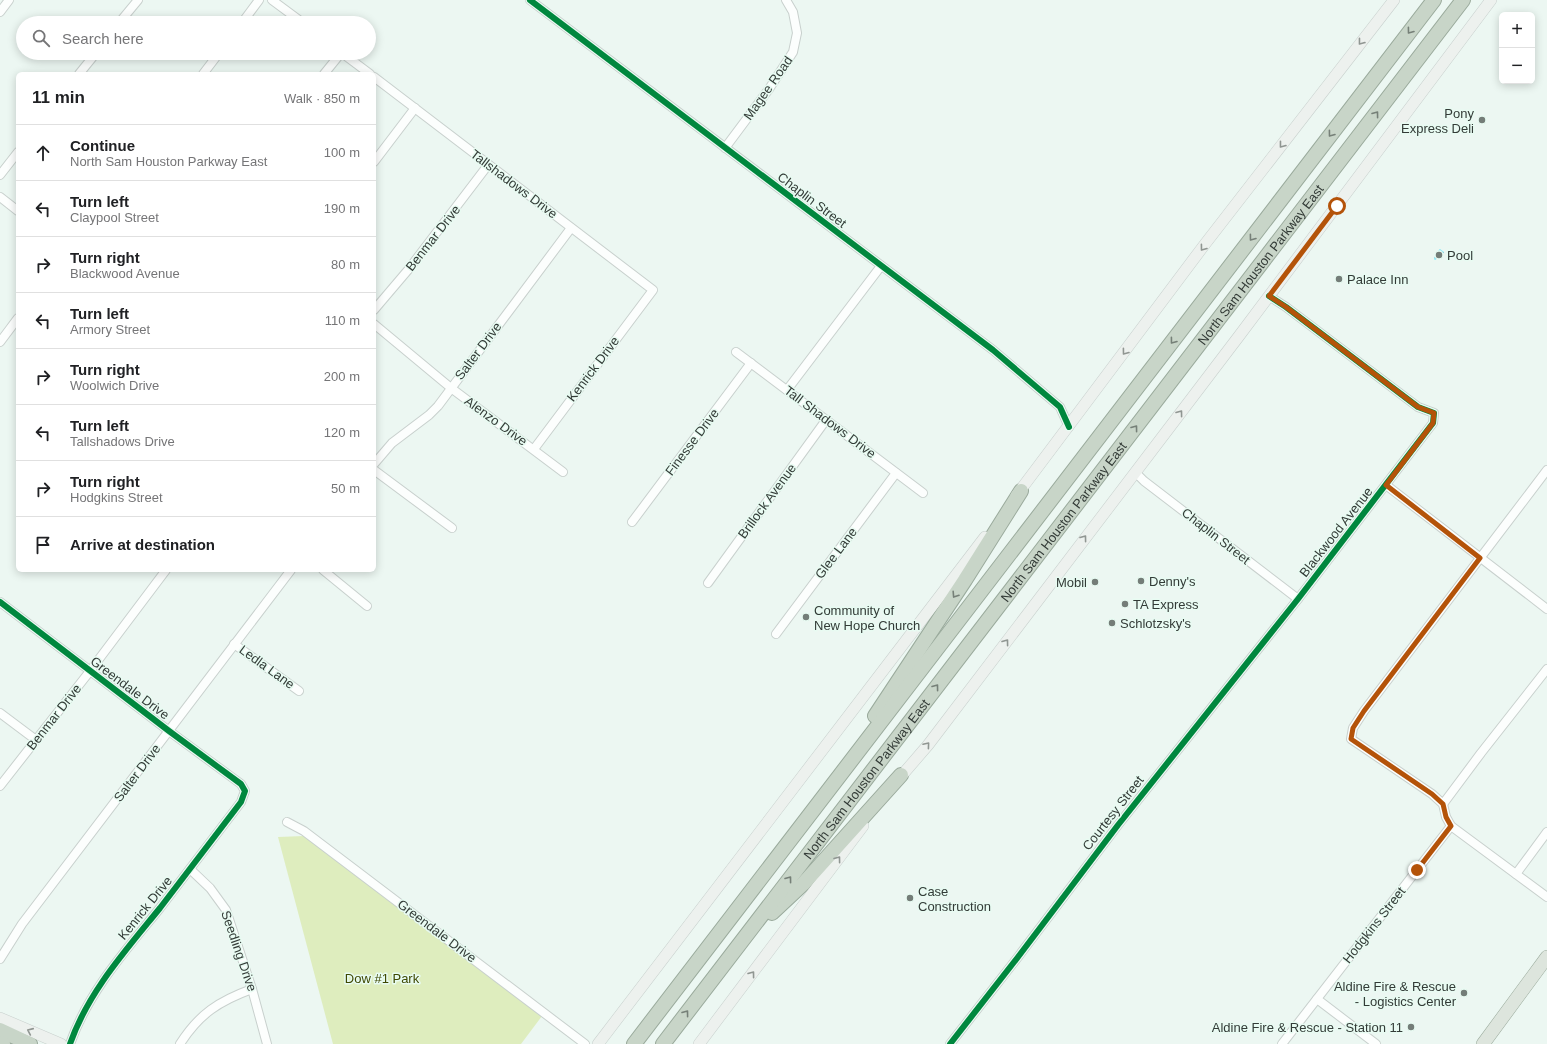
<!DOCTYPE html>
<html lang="en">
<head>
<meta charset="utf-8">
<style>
	body { margin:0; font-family:Arial,sans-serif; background:#f6f6f6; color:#202124 }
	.controls { position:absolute; right:12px; top:12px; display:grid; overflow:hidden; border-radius:6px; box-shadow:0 2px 10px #0003 }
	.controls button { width:36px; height:36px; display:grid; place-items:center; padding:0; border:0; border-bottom:1px solid #e0e0e0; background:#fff; color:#202124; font:20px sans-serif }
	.stop { position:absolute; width:12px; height:12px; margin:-9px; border:3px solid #b45309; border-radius:50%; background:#fff }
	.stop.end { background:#b45309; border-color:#fff; box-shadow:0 1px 4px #0008 }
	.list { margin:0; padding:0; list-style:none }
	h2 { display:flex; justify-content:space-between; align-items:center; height:52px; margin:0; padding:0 16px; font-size:17px }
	h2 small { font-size:13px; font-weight:400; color:#757577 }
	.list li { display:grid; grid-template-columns:26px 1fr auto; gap:12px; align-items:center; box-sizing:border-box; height:56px; padding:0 16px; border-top:1px solid #e0e0e0 }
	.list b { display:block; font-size:15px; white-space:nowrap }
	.list p { margin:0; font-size:13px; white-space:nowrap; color:#757577 }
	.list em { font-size:13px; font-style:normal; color:#757577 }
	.icon { flex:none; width:22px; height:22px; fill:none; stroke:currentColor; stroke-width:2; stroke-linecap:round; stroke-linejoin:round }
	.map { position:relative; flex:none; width:1547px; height:1044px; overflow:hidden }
	.search { position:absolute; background:#fff; box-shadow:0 2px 10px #0003; left:16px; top:16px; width:360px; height:44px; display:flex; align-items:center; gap:10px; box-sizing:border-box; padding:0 14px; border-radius:22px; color:#757577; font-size:15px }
	.panel { position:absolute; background:#fff; box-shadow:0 2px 10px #0003; left:16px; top:72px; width:360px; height:500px; border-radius:6px }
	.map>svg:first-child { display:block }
	.green { fill:#deedbe }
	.water { fill:url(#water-rules) }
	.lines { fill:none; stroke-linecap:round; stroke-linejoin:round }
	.street-casing { stroke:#c8d0cd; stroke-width:10 }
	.secondary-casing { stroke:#c8d0cd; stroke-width:12 }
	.primary-casing { stroke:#9aaa9c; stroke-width:14 }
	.highway-casing { stroke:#9aaa9c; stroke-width:16 }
	.street { stroke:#fcfefd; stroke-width:8 }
	.secondary { stroke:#edf1ee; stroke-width:11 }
	.primary { stroke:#dde5dd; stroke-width:13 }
	.highway { stroke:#c8d5c8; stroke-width:14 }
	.cycleway-casing { stroke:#e8fbf2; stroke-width:8 }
	.cycleway { stroke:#00873e; stroke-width:6 }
	.oneway { stroke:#768078 }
	.oneway2 { stroke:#909692 }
	.route { stroke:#b45309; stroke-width:5 }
	.poi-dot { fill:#747d78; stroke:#e8fbf2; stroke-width:1.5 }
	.labels { text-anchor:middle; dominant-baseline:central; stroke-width:3; stroke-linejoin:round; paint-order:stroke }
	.street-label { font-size:13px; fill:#333b37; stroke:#e8fbf2 }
	.poi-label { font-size:13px; fill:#333b37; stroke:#e8fbf2; text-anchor:start }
	.park-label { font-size:13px; fill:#3e4800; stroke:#e8fbf2 }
</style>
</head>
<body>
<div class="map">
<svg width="1547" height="1044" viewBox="0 0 1547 1044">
	<defs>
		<pattern id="water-rules" width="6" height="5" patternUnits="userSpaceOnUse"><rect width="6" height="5" fill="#87e6f6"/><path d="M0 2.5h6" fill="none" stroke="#75c6d4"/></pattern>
	</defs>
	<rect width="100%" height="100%" fill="#ecf7f2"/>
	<!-- green -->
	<polygon class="green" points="304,836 542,1016 521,1044 333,1044 278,837"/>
	<!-- water -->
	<path class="water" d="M1440 249 1444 252 1442 256 1435 260 1434 259C1435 255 1437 251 1440 249Z"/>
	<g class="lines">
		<defs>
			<g id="street">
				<polyline points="272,0 303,23"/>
				<polyline points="530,0 993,350 1060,407 1069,427"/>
				<polyline points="0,12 9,0"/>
				<polyline points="119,23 138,0"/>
				<polyline points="242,23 259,0"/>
				<polyline points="342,53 370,74"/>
				<polyline points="79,74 96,53"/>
				<polyline points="203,74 219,53"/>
				<polyline points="324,74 341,53"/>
				<polyline points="374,77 653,290 534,449"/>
				<polyline points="725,148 769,89 793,52 797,33 793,12 786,0"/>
				<polyline points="374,162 415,108"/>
				<polyline points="0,175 18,152"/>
				<polyline points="0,197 18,211"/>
				<polyline points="374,310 408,270 488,165"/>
				<polyline points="374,324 451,388 563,472"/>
				<polyline points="0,342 18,318"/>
				<polyline points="736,352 923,493"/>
				<polyline points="787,390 881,266"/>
				<polyline points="374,464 392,443 429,415 438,406 571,228"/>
				<polyline points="374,470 452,528"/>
				<polyline points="1547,470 1364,711 1353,728 1351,739 1432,794 1443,804 1446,817 1451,826 1547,897"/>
				<polyline points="1135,472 1144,481 1298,599"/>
				<polyline points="1386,485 1547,609"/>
				<polyline points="632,522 751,363"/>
				<polyline points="323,570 367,606"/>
				<polyline points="708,583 826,420"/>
				<path d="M0 602 169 731 241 784 245 791 241 802C214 837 187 873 160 908 126 950 88 992 70 1044"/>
				<polyline points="776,634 896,473"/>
				<polyline points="234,644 299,691"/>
				<polyline points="0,713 36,740"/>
				<polyline points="0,786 90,671 166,570"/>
				<polyline points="1443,804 1481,753 1547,669"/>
				<polyline points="287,822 304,831 585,1044"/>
				<polyline points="190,869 210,888 226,910 252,989 267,1044"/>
				<polyline points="1516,874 1547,832"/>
				<polyline points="0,959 22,924 291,570"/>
				<polyline points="1317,999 1376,1044"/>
				<path d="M180 1044C199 1014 219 1001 252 989"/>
				<polyline points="950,1044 1018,957 1118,825 1298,599 1433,423 1434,413 1418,407 1286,307 1269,296"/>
				<polyline points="1282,1044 1451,826"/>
			</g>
			<g id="secondary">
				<polyline points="1016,496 1205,244 1394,0"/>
				<polyline points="897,781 928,745 1239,336 1491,0"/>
				<polyline points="0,1018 61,1044"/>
				<polyline points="598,1044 985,537"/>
				<polyline points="699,1044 863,826"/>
			</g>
			<polyline id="primary" points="1483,1044 1547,957"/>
			<g id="highway">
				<polyline points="875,716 965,580 1021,491"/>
				<polyline points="772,913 803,884 901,775"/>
				<polyline points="0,1030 30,1044"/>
				<polyline points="0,1043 3,1044"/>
				<polyline points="634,1044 1434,0"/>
				<path id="s1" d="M663 1044 1463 0"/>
			</g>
		</defs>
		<!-- street casing -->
		<use href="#street" class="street-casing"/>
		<!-- secondary casing -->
		<use href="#secondary" class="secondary-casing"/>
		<!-- primary casing -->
		<use href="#primary" class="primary-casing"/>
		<!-- highway casing -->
		<use href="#highway" class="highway-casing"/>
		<!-- street -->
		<use href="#street" class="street"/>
		<!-- secondary -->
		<use href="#secondary" class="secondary"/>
		<!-- primary -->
		<use href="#primary" class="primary"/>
		<!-- highway -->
		<use href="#highway" class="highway"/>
		<defs>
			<g id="cycleway">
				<polyline points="530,0 993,350 1060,407 1069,427"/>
				<path d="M0 602 169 731 241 784 245 791 241 802C214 837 187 873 160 908 126 950 88 992 70 1044"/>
				<polyline points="950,1044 1018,957 1118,825 1298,599 1433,423 1434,413 1418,407 1286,307 1269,296"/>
			</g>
		</defs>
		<!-- cycleway casing -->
		<use href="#cycleway" class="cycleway-casing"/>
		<!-- cycleway -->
		<use href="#cycleway" class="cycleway"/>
	</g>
	<!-- one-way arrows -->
	<defs><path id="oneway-chevron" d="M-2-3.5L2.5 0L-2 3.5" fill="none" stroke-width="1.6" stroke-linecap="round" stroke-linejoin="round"/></defs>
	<g class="oneway">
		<use href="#oneway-chevron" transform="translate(1410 31) rotate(127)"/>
		<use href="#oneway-chevron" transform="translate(1376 114) rotate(-53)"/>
		<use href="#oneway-chevron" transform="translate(1331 134) rotate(127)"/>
		<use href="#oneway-chevron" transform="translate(1252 238) rotate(127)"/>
		<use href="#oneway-chevron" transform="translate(1173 341) rotate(127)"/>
		<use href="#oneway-chevron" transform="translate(1135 428) rotate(-53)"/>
		<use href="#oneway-chevron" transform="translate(955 595) rotate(123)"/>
		<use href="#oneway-chevron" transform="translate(936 687) rotate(-53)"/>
		<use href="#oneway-chevron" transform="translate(789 879) rotate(-53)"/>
		<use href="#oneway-chevron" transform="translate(686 1013) rotate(-53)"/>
	</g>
	<g class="oneway2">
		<use href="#oneway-chevron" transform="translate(1361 42) rotate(128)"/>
		<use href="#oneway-chevron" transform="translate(1282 145) rotate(128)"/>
		<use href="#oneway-chevron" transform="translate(1203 248) rotate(127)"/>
		<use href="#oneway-chevron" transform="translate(1125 352) rotate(127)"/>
		<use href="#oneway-chevron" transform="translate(1180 413) rotate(-53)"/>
		<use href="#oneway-chevron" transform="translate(1084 538) rotate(-53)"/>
		<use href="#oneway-chevron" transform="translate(1006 642) rotate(-53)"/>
		<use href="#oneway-chevron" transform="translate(927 745) rotate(-50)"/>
		<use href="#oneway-chevron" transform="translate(838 859) rotate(-53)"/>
		<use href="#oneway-chevron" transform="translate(752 974) rotate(-53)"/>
		<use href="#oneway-chevron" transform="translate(30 1031) rotate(-156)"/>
	</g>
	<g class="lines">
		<!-- route -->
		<polyline class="route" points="1337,206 1269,296 1286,307 1418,407 1434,413 1433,423 1386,485 1480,558 1364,711 1353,728 1351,739 1432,794 1443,804 1446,817 1451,826 1417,870"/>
	</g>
	<!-- markers -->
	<g class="poi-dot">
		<circle cx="1482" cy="120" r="4"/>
		<circle cx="1439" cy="255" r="4"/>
		<circle cx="1339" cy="279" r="4"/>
		<circle cx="1141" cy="581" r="4"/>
		<circle cx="1095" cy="582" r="4"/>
		<circle cx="1125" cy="604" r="4"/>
		<circle cx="806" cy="617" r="4"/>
		<circle cx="1112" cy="623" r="4"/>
		<circle cx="910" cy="898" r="4"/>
		<circle cx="1464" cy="993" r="4"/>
		<circle cx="1411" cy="1027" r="4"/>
	</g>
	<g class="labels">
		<!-- street labels -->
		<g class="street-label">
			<text transform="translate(768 88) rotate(-55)">Magee Road</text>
			<text transform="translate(514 184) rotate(37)">Tallshadows Drive</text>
			<text transform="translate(812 200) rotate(37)">Chaplin Street</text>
			<text transform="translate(433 238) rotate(-52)">Benmar Drive</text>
			<text stroke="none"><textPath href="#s1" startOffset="982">North Sam Houston Parkway East</textPath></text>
			<text transform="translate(478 351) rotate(-53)">Salter Drive</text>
			<text transform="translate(593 369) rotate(-53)">Kenrick Drive</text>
			<text transform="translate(496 421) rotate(36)">Alenzo Drive</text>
			<text transform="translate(830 422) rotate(37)">Tall Shadows Drive</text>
			<text transform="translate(692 442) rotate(-53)">Finesse Drive</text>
			<text transform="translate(767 501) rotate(-54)">Brillock Avenue</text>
			<text stroke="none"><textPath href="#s1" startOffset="658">North Sam Houston Parkway East</textPath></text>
			<text transform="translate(1336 532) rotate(-52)">Blackwood Avenue</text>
			<text transform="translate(1216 536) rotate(38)">Chaplin Street</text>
			<text transform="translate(836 553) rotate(-53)">Glee Lane</text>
			<text transform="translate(267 667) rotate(36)">Ledla Lane</text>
			<text transform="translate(130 688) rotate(37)">Greendale Drive</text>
			<text transform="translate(54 717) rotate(-52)">Benmar Drive</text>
			<text transform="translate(137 773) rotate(-53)">Salter Drive</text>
			<text stroke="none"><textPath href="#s1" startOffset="334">North Sam Houston Parkway East</textPath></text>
			<text transform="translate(1113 813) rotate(-52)">Courtesy Street</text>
			<text transform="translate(145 908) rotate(-51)">Kenrick Drive</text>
			<text transform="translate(1374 925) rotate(-52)">Hodgkins Street</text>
			<text transform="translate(437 931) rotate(37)">Greendale Drive</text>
			<text transform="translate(239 951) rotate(71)">Seedling Drive</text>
		</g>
		<!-- poi labels -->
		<g class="poi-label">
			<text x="1474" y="113" text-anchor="end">Pony<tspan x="1474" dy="15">Express Deli</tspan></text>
			<text x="1447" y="255">Pool</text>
			<text x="1347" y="279">Palace Inn</text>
			<text x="1149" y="581">Denny's</text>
			<text x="1087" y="582" text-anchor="end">Mobil</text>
			<text x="1133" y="604">TA Express</text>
			<text x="814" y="610">Community of<tspan x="814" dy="15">New Hope Church</tspan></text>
			<text x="1120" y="623">Schlotzsky's</text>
			<text x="918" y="891">Case<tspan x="918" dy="15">Construction</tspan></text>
			<text x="1456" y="986" text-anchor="end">Aldine Fire &amp; Rescue<tspan x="1456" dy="15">- Logistics Center</tspan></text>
			<text x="1403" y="1027" text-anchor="end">Aldine Fire &amp; Rescue - Station 11</text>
		</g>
		<!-- park labels -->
		<g class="park-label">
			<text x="382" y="978">Dow #1 Park</text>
		</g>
	</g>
</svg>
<div class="controls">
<button>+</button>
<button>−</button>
</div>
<div class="stop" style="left:1337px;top:206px"></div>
<div class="stop end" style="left:1417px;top:870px"></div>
<div class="search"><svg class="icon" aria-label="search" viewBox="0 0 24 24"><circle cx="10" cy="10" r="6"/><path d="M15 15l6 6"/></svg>Search here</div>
<section class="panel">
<h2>11 min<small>Walk · 850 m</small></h2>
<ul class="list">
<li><svg class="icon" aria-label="ahead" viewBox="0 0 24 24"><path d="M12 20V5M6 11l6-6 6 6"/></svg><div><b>Continue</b><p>North Sam Houston Parkway East</p></div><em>100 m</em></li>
<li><svg class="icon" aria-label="left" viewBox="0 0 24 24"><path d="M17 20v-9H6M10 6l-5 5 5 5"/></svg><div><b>Turn left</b><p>Claypool Street</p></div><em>190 m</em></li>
<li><svg class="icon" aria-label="right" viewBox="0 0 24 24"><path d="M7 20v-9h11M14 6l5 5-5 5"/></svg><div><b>Turn right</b><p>Blackwood Avenue</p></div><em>80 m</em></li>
<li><svg class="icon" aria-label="left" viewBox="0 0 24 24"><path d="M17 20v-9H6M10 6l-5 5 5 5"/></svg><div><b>Turn left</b><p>Armory Street</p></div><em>110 m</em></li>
<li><svg class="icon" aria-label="right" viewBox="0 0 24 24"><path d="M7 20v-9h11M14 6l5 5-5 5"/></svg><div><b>Turn right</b><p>Woolwich Drive</p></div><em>200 m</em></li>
<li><svg class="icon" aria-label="left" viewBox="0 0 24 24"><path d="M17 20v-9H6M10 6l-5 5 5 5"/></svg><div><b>Turn left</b><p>Tallshadows Drive</p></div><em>120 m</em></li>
<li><svg class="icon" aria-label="right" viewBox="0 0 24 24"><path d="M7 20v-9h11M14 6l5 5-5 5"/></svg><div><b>Turn right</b><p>Hodgkins Street</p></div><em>50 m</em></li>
<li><svg class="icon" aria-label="arrive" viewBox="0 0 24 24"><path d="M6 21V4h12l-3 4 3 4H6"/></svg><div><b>Arrive at destination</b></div></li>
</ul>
</section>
</div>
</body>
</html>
